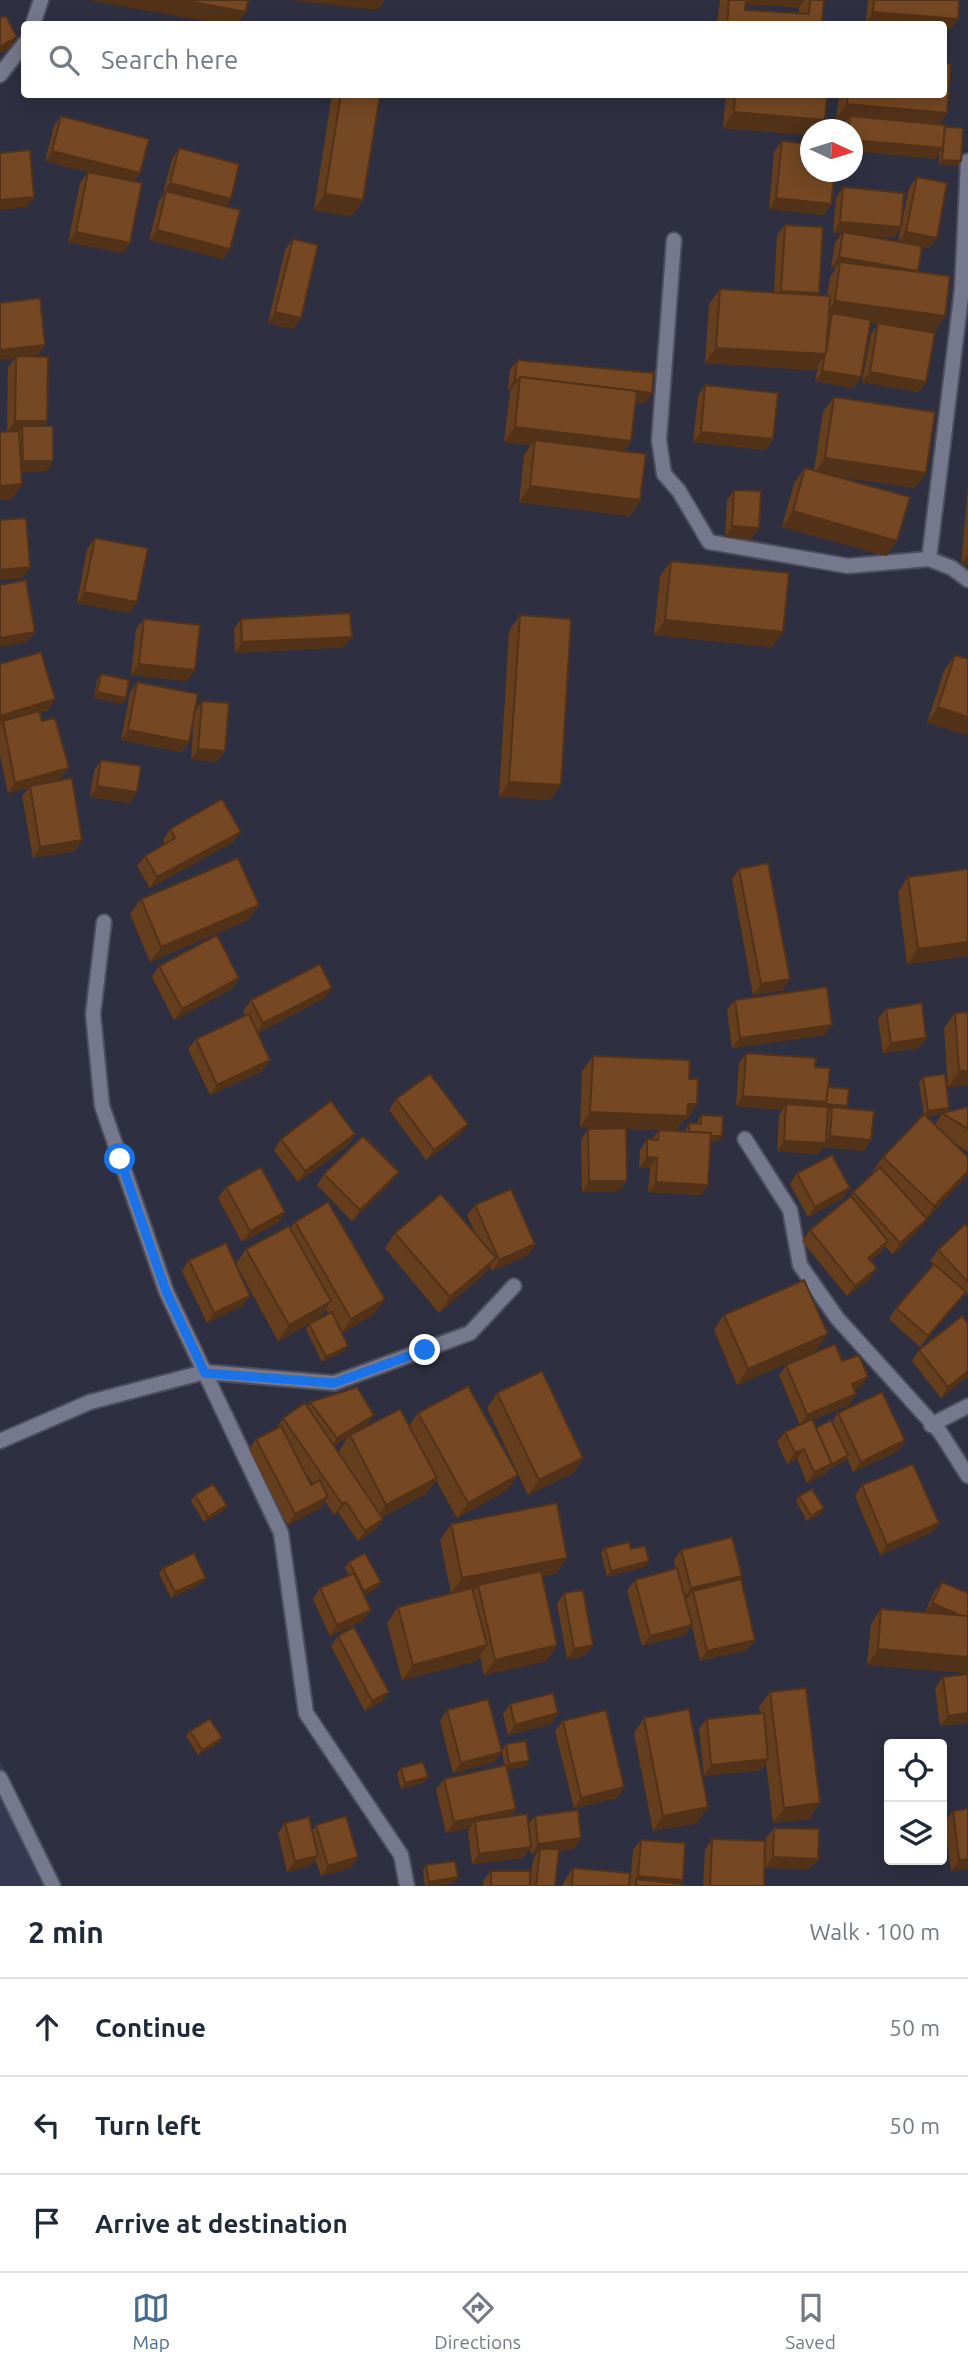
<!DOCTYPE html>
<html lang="en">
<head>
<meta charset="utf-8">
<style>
	body { margin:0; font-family:Ubuntu,sans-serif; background:#f2f2f3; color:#1f2937 }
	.controls { position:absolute; right:21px; bottom:21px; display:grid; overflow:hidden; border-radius:7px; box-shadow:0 4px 18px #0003 }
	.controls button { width:63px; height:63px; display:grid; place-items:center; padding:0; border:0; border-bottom:2px solid #e0e1e3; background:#fff; color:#1f2937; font:35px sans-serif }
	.compass { position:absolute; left:800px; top:119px; width:63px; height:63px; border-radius:50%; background:#fff; box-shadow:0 4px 18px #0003; rotate:94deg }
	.stop { position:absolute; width:21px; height:21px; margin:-16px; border:5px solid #1a73e8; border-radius:50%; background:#fff }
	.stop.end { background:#1a73e8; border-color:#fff; box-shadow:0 2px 7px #0008 }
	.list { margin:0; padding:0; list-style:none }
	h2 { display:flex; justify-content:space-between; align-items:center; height:91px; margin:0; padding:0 28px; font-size:30px }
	h2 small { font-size:23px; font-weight:400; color:#747a83 }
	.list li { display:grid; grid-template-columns:46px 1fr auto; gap:21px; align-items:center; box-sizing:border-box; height:98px; padding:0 28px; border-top:2px solid #e0e1e3 }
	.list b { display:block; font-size:26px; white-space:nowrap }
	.list em { font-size:23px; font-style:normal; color:#747a83 }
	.icon { flex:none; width:38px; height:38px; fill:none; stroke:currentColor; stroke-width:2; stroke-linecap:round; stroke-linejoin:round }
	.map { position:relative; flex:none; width:968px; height:1886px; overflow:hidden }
	.search { position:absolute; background:#fff; box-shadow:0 4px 18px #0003; left:21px; right:21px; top:21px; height:77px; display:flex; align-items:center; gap:18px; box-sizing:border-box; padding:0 24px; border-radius:7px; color:#747a83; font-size:26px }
	.sheet { height:385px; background:#fff }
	nav { display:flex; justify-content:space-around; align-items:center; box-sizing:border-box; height:98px; border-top:2px solid #e0e1e3; background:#fff; font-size:19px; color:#747a83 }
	nav a { display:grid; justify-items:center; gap:4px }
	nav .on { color:#486c8e }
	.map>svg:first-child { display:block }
	.built { fill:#353850 }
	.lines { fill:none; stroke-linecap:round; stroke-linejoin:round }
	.minor-casing { stroke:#4c4e5d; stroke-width:18 }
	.minor { stroke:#76798d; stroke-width:14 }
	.wall { fill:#653e1e; fill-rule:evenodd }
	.shaded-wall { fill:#523218 }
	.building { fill:#754823; stroke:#523218; stroke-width:2 }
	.route { stroke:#1a73e8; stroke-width:9 }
</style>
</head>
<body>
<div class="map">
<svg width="968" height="1886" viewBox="0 0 968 1886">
	<rect width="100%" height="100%" fill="#2e3042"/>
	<!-- built -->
	<polygon class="built" points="0,1760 56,1886 0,1886"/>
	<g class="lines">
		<defs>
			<g id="minor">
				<polyline points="33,24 41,0"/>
				<polyline points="0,75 24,44"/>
				<polyline points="674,240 659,440 664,474 679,491 709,542 848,566 929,559 952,568 968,580"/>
				<polyline points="929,559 962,289 968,161"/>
				<polyline points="104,922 93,1014 102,1106 166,1291 281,1533 306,1713 401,1855 407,1886"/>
				<polyline points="745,1139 790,1210 800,1265 837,1318 940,1432 968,1476"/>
				<polyline points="931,1425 968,1406"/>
				<polyline points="0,1441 90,1402 205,1372 334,1383 470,1333 514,1286"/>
				<polyline points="0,1778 53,1886"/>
			</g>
		</defs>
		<!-- minor casing -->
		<use href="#minor" class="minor-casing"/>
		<!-- minor -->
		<use href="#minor" class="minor"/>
	</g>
	<!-- wall -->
	<g class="wall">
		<path d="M720 0H824L822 24H717ZM746 4 799 7V13L745 10Z"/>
		<polygon points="868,0 959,0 958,19 950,30 943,29 943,24 866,23"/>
		<polygon points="332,94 380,94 363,200 352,216 314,210"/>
		<polygon points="726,94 827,94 825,120 818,130 810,130 810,135 723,128"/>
		<polygon points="839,94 943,94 947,113 939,124 945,127 957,166 939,165 939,153 935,159 852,130 843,130 843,126 847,120 836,119"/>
		<polygon points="61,116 135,182 123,253 68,242 80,183 88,172 45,161 54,126"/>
		<polygon points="782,141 824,215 769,209 774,152"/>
		<polygon points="179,148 231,199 225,206 230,249 223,259 149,240 159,201 164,194 163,193 172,159"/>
		<polygon points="917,177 937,238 929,248 922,247 917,272 935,332 895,326 919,392 862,382 871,334 878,324 870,323 861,377 853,388 815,381 818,367 815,370 705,363 709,304 720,289 774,293 777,235 785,225 819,293 817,295 827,296 830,277 836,268 831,267 835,243 842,233 833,233 836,198 843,187 901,227 894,238 856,234 898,242 909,188"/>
		<polygon points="293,239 301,318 293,329 268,323 285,250"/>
		<polygon points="38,355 26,357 47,421 44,426 53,461 46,471 21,472 22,484 12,499 0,500 0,432 7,432 8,367 15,358 0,360"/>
		<polygon points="517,360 652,393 645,403 636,402 631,441 624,451 640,500 630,516 519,502 524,455 531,445 504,442 510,392 511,390 508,390 510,370"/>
		<polygon points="705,385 766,450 693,442 698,396"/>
		<polygon points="834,397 926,473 915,488 835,476 887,556 782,527 794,483 805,468 814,470 823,412"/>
		<polygon points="968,487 968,565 961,564"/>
		<polygon points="734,490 759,528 751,539 725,537 727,500"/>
		<polygon points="95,538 130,613 77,603 87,549"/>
		<polygon points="671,561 772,647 654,635 660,576"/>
		<polygon points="520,615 561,785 550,800 499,797 509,631"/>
		<polygon points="144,619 187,681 131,675 136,629"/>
		<polygon points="241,619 344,647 235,653 234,629"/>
		<polygon points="955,655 968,659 968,735 927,723 944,671"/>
		<polygon points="0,664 48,710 40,712 61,778 44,783 75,851 33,858 22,796 29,788 8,793 0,755"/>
		<polygon points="101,674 126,698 122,704 94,698 97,680"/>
		<polygon points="137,682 195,711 202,701 225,751 217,762 191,759 194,714 189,742 181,752 121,740 130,693"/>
		<polygon points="101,760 137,792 130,803 90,797 94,771"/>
		<polygon points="170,829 241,832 233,842 150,888 137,866 145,856 165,844 163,840"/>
		<polygon points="739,869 783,990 753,995 732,879"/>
		<polygon points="968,869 968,956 907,964 898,892 908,877"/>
		<polygon points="141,899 259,905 248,920 150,962 130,914"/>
		<polygon points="159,966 239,978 232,989 174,1020 152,977"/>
		<polygon points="325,998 258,1033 263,1071 210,1095 188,1049 196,1039 246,1016 243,1011 251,1000"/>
		<polygon points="735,1000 825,1035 732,1048 727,1010"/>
		<polygon points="886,1009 926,1038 919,1048 883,1053 878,1019"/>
		<polygon points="955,1013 968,1085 948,1087 944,1028"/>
		<polygon points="746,1053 815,1067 828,1087 847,1106 846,1108 864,1151 823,1147 819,1154 777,1151 779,1115 782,1110 736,1106 739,1063"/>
		<polygon points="593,1056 689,1079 697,1104 687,1120 684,1119 676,1131 685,1132 686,1129 689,1123 698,1124 698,1120 701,1115 718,1142 711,1141 701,1195 648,1192 650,1168 639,1168 640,1150 647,1139 652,1139 659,1130 626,1129 619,1191 582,1192 581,1140 588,1129 610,1128 580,1127 582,1071"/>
		<path d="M923 1077 949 1108 947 1112 968 1107V1152L950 1140 964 1179 926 1219 919 1229 893 1254 885 1246 881 1252 871 1260 877 1268 869 1279 847 1296 802 1241 810 1230 849 1198 853 1192 873 1173 872 1172 883 1157 924 1115 919 1082ZM942 1114 934 1125 926 1116Z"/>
		<polygon points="396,1099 468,1124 460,1135 426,1160 389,1110"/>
		<polygon points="355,1134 348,1145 298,1182 274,1150 281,1139"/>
		<polygon points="399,1172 391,1182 352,1221 317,1185 324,1174"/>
		<polygon points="797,1173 842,1199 808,1217 790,1184"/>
		<polygon points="226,1187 285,1212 278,1223 242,1242 218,1198"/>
		<polygon points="475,1205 535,1244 528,1255 492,1271 490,1266 485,1273 439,1313 385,1248 395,1233 476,1234 467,1215"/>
		<polygon points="295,1222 374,1314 342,1333 348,1346 344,1351 322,1362 306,1329 309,1324 329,1314 326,1309 320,1317 278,1341 236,1264 246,1249 290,1228"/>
		<polygon points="968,1228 968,1293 964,1296 963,1295 920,1347 889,1319 896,1308 934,1264 930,1261 938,1250"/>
		<polygon points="189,1260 242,1306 207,1323 182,1271"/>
		<polygon points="724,1315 817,1350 737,1385 714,1330"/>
		<polygon points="968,1324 968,1376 941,1398 912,1361 919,1350"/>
		<polygon points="842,1361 860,1388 854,1390 856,1394 849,1405 812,1420 816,1428 832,1422 838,1413 905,1440 898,1451 853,1472 847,1458 845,1461 829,1469 825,1474 807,1483 797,1459 787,1464 777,1442 785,1432 800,1425 779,1375 786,1365"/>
		<polygon points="497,1393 583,1458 573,1473 528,1495 487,1408"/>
		<path d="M310 1402 366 1426 359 1431 409 1426 418 1413 518 1475 507 1490 457 1518 436 1480 426 1494 382 1517 376 1529 358 1541 338 1512 334 1515 325 1501 321 1508 288 1525 249 1449 256 1439 276 1429 283 1418 307 1406ZM348 1437 339 1451 343 1459 334 1446ZM302 1467 313 1484 311 1485Z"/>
		<polygon points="862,1485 939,1523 931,1533 880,1555 855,1496"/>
		<polygon points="195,1495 227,1505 223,1511 204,1522 191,1501"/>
		<polygon points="799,1496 820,1514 807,1521 796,1501"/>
		<polygon points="451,1524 557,1573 542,1576 547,1661 484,1675 480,1656 477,1661 402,1680 387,1623 398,1607 451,1593 440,1540"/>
		<polygon points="605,1548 645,1567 607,1576 601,1553"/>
		<polygon points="681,1550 742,1576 738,1580 755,1640 747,1650 700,1661 692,1626 685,1635 642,1646 627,1590 635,1580 676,1569 674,1560"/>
		<polygon points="349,1562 381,1582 377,1588 364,1595 363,1621 330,1636 313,1599 320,1588 349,1575 345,1568"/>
		<polygon points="163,1568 202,1583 171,1598 159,1573"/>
		<polygon points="942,1582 968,1593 968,1673 867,1665 871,1624 881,1609 925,1612 934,1592"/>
		<polygon points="564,1593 593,1645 585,1656 567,1659 557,1604"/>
		<polygon points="338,1636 381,1702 365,1711 331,1646"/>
		<polygon points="968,1674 968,1723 940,1726 935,1688 943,1677"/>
		<polygon points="770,1692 820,1803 809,1819 773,1823 766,1763 761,1770 704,1776 699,1729 707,1719 760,1713 759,1707"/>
		<polygon points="510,1704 558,1713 551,1724 508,1735 503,1714"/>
		<polygon points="447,1710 502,1752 494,1762 453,1773 440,1721"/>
		<polygon points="644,1718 697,1823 653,1831 634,1733"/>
		<polygon points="563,1721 624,1787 617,1798 574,1808 555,1731"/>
		<polygon points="190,1731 222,1738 218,1743 198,1755 186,1736"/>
		<polygon points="506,1744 525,1767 507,1769 511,1816 528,1825 535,1816 574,1849 559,1851 555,1886 483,1886 483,1881 491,1871 530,1883 533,1860 537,1853 531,1854 530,1848 523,1858 472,1864 468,1832 470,1828 446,1833 436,1789 444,1779 504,1765 502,1750"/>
		<polygon points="401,1768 424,1782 401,1789 397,1773"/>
		<polygon points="968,1809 968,1869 951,1871 945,1822 953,1811"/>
		<polygon points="285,1823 312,1831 316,1825 351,1868 321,1876 315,1859 310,1866 287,1872 278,1833"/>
		<polygon points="774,1828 818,1859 810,1869 765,1868 766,1838"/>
		<polygon points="712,1839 764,1886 703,1886 705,1850"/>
		<polygon points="641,1840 680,1884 683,1886 630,1886 633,1850"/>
		<polygon points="426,1865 454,1883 435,1886 425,1886 423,1870"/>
		<polygon points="573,1868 629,1886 563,1886 563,1883"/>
	</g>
	<!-- shaded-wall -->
	<g class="shaded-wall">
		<polygon points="89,0 182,0 246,12 237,24 220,24"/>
		<polygon points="291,0 385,0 378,10"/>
		<polygon points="739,0 805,0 799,7 736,4"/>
		<polygon points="873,12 958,19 950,30 943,29 943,24 888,24 866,23"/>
		<polygon points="17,37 10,48 0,53 0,47"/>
		<polygon points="847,104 947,113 936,129 850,116 847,120 836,119"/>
		<polygon points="734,112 825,120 818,130 810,130 810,135 723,128"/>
		<polygon points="852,140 943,148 935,159 852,151"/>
		<polygon points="52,151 140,173 133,184 45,161"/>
		<polygon points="942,160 961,161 957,166 939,165"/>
		<polygon points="170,183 231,199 223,210 166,191 164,194 163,193"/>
		<polygon points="325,194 363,200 352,216 314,210"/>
		<polygon points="34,197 27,207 0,210 0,200"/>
		<polygon points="776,198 831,204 824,215 769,209"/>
		<polygon points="840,222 901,227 894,238 833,233"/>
		<polygon points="157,230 230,249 223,259 149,240"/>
		<polygon points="76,232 130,243 123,253 68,242"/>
		<polygon points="906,232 937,238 929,248 898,242"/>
		<polygon points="839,257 918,271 911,281 840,262 836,268 831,267"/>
		<polygon points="781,291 819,293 812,303 773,301"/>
		<polygon points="835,301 945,316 935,332 831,318 832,313 829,317 824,317"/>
		<polygon points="275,312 301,318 293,329 268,323"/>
		<polygon points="45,345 38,355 0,360 0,350"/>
		<polygon points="716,348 826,354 815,370 705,363"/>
		<polygon points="822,371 861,377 853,388 815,381"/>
		<polygon points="870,372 926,382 919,392 862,382"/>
		<polygon points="515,379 519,380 511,390 508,390"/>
		<polygon points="520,380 652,393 645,403 519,391"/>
		<polygon points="15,421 47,421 39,432 22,426 19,432 7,432"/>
		<polygon points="515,427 631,441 620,456 535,440 531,445 504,442"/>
		<polygon points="701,432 773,439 766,450 693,442"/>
		<polygon points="825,458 926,473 915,488 814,473"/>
		<polygon points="23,461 53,461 46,471 16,472"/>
		<polygon points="22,484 12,499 0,500 0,486"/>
		<polygon points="530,486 640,500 630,516 519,502"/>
		<polygon points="793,511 897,541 887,556 782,527"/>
		<polygon points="732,526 759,528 751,539 725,537"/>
		<polygon points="968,554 968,565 961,564"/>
		<polygon points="30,567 23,578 0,580 0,570"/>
		<polygon points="84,592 137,602 130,613 77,603"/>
		<polygon points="665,620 783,632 772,647 654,635"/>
		<polygon points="35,632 27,642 0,647 0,638"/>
		<polygon points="352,637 344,647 235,653 242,642"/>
		<polygon points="139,664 195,670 187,681 131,675"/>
		<polygon points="97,692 126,698 122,704 94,698"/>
		<polygon points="55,699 48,710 3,723 3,721 0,724 0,716"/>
		<polygon points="938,707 968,717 968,735 927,723"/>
		<polygon points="128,730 189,742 181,752 121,740"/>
		<polygon points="198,749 225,751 217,762 191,759"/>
		<polygon points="69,768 61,778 30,787 30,786 29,788 8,793 15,783"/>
		<polygon points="509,782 561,785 550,800 499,797"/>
		<polygon points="97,786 137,792 130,803 90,797"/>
		<polygon points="241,832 233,842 150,888 157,877"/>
		<polygon points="82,840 75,851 33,858 40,847"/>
		<polygon points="259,905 248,920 150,962 161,947"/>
		<polygon points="968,942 968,956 907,964 918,949"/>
		<polygon points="239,978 232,989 174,1020 182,1009"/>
		<polygon points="790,979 783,990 753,995 761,984"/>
		<polygon points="332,988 325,998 255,1034 263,1023"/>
		<polygon points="832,1025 825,1035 732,1048 740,1038"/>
		<polygon points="926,1038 919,1048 883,1053 891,1043"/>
		<polygon points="270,1060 263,1071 210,1095 217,1085"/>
		<polygon points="959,1071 968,1071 968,1085 948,1087"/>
		<polygon points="743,1096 827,1102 820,1113 786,1104 782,1110 736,1106"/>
		<polygon points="688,1104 697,1104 687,1120 684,1119 676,1131 580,1127 590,1112"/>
		<polygon points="826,1104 847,1106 844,1111 832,1107 830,1110 823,1109"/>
		<polygon points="949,1108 946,1113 942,1113 942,1114 924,1117 928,1111"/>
		<polygon points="468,1124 460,1135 426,1160 434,1150"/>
		<polygon points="355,1134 348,1145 298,1182 305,1171"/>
		<polygon points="689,1134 722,1136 718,1142 685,1140"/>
		<polygon points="830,1136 871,1140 864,1151 823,1147 819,1154 777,1151 784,1141 825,1143"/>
		<polygon points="647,1157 657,1158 650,1168 639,1168"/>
		<polygon points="968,1171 968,1174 964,1179 924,1222 934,1206"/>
		<polygon points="399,1172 391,1182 352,1221 360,1210"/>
		<polygon points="589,1181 627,1181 619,1191 582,1192"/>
		<polygon points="656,1182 708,1185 701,1195 648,1192"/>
		<polygon points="850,1188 842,1199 808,1217 815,1207"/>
		<polygon points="285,1212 278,1223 242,1242 250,1231"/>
		<polygon points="927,1219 919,1229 893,1254 900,1243"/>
		<polygon points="888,1241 881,1252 861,1268 868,1258"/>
		<polygon points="535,1244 528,1255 492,1271 499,1260"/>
		<polygon points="496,1258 485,1273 439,1313 450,1297"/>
		<polygon points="877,1268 869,1279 847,1296 855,1286"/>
		<polygon points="966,1292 958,1302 920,1347 928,1336"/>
		<polygon points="250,1296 242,1306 207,1323 214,1313"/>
		<polygon points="385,1299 374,1314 341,1334 351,1319"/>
		<polygon points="331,1301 320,1317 278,1341 289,1325"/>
		<polygon points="828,1334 817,1350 737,1385 748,1369"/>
		<polygon points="348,1346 344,1351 322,1362 326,1357"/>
		<polygon points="968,1371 968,1376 941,1398 948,1387"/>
		<polygon points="868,1377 860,1388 844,1394 852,1384"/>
		<polygon points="856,1394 849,1405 800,1425 807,1415"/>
		<polygon points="374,1415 366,1426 329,1449 337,1438"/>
		<polygon points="905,1440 898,1451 853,1472 861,1462"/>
		<polygon points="804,1449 797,1459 787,1464 795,1453"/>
		<polygon points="848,1455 845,1461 829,1469 825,1474 807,1483 814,1472"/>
		<polygon points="583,1458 573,1473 528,1495 539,1480"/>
		<polygon points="518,1475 507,1490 457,1518 468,1503"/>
		<polygon points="437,1478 426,1494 375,1520 386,1505"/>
		<polygon points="328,1497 321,1508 288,1525 295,1514"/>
		<polygon points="346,1502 338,1512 334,1515 342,1504"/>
		<polygon points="227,1505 223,1511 204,1522 208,1517"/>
		<polygon points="824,1508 820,1514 807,1521 811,1516"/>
		<polygon points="383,1519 376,1529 358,1541 365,1531"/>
		<polygon points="939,1523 931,1533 880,1555 887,1545"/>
		<polygon points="567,1558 557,1573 479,1588 478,1585 476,1589 451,1594 462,1578"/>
		<polygon points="649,1561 645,1567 607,1576 611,1571"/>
		<polygon points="742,1576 734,1586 693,1591 688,1598 683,1599 691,1588"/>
		<polygon points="206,1578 202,1583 171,1598 175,1592"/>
		<polygon points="381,1582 377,1588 360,1597 364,1591"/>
		<polygon points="932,1603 968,1618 925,1613"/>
		<polygon points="371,1610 363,1621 330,1636 337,1625"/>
		<polygon points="692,1625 685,1635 642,1646 650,1636"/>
		<polygon points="755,1640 747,1650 700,1661 707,1651"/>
		<polygon points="487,1645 477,1661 402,1680 413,1665"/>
		<polygon points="557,1645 547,1661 484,1675 495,1660"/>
		<polygon points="593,1645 585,1656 567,1659 574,1649"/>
		<polygon points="878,1649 968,1657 968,1673 867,1665"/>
		<polygon points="389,1692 381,1702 365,1711 372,1701"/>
		<polygon points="558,1713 551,1724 508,1735 515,1725"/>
		<polygon points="968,1713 968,1723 940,1726 948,1716"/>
		<polygon points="222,1738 218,1743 198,1755 202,1750"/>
		<polygon points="502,1752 494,1762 453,1773 461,1763"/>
		<polygon points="768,1759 761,1770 704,1776 711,1765"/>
		<polygon points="529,1761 525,1767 505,1770 509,1764"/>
		<polygon points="428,1777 424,1782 401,1789 405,1783"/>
		<polygon points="624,1787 617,1798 574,1808 581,1798"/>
		<polygon points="820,1803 809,1819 773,1823 784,1808"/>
		<polygon points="708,1807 697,1823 653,1831 663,1816"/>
		<polygon points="516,1809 509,1819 475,1821 470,1828 446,1833 454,1822"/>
		<polygon points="581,1838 574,1849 540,1853 540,1849 537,1853 531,1854 538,1844"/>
		<polygon points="531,1847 523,1858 472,1864 479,1854"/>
		<polygon points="318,1856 310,1866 287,1872 295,1861"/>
		<polygon points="358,1857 351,1868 321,1876 328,1866"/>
		<polygon points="773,1857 818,1859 810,1869 765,1868"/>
		<polygon points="968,1859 968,1869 951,1871 959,1860"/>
		<polygon points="638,1876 683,1880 678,1886 636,1879 631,1886"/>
		<polygon points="458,1877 454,1883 435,1886 426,1886 429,1882"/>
	</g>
	<!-- building -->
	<g class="building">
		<polygon points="182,0 248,0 246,12"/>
		<polygon points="729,0 746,0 745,10 809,14 810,0 824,0 822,24 727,24"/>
		<polygon points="874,0 959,0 958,19 873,12"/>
		<polygon points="6,16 17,37 0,47 0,18"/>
		<polygon points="943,63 951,64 947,113 847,104 848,94 943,94"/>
		<polygon points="341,94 380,94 363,200 325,194"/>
		<polygon points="735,94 827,94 825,120 734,112"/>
		<polygon points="61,116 149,139 140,173 52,151"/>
		<polygon points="850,116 945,125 943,148 852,140 852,130 849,130"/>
		<polygon points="945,127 963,128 961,161 942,160"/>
		<polygon points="782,141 810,144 810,172 835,172 831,204 776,198"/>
		<polygon points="179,148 239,164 231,199 170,183"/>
		<polygon points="30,150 34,197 0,200 0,153"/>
		<polygon points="88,172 142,183 130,243 76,232"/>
		<polygon points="917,177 947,183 937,238 906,232"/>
		<polygon points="843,187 904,193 901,227 840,222"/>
		<polygon points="166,191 240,210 230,249 157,230"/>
		<polygon points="785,225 823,227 819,293 781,291"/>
		<polygon points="843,232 922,246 918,271 839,257"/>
		<polygon points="293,239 318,245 301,318 275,312"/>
		<polygon points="840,262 950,276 945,316 835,301"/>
		<polygon points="720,289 830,296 826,354 716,348"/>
		<polygon points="40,298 45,345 0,350 0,303"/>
		<polygon points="832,313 871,320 861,377 822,371 825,354 826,354"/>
		<polygon points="878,323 935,333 926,382 870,372"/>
		<polygon points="16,356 48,357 47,421 15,421"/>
		<polygon points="517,360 654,373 652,393 520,377 519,380 515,379"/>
		<polygon points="520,377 637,391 631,441 515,427"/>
		<polygon points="705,385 778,393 773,439 701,432"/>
		<polygon points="834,397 935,412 926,473 825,458"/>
		<polygon points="22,426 53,426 53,461 23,461"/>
		<polygon points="19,431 22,484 0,486 0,432"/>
		<polygon points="535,440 646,454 640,500 530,486"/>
		<polygon points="805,468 910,497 897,541 793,511"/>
		<polygon points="734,490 761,491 759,528 732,526"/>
		<polygon points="26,518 30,567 0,570 0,520"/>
		<polygon points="95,538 148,548 137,602 84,592"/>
		<polygon points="671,561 789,573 783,632 665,620"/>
		<polygon points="26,580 35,632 0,638 0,585"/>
		<polygon points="350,613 352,637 242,642 241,619"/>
		<polygon points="520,615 571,619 561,785 509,782"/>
		<polygon points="144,619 200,625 195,670 139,664"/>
		<polygon points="41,652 55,699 0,716 0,664"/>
		<polygon points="955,655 968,659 968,717 938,707"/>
		<polygon points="101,674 129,680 126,698 97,692"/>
		<polygon points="137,682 198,694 189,742 128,730"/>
		<polygon points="202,701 229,703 225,751 198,749"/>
		<polygon points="39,711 42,721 55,718 69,768 15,783 3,721"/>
		<polygon points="101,760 141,766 137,792 97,786"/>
		<polygon points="72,778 82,840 40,847 30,786"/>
		<polygon points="222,799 241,832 157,877 145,856 175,838 170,829"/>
		<polygon points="238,858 259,905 161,947 141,899"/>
		<polygon points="768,863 790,979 761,984 739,869"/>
		<polygon points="968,869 968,942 918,949 908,877"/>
		<polygon points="217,935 239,978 182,1009 159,966"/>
		<polygon points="320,964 332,988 263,1023 251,1000"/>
		<polygon points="827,987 832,1025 740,1038 735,1000"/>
		<polygon points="922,1003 926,1038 891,1043 886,1009"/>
		<polygon points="968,1012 968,1071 959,1071 955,1013"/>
		<polygon points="249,1014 270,1060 217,1085 196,1039"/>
		<polygon points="746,1053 816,1058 815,1067 830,1068 827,1102 743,1096"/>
		<polygon points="593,1056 690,1060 689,1079 698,1079 697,1104 688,1104 687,1116 590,1112"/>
		<polygon points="430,1074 468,1124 434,1150 396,1099"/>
		<polygon points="945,1074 949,1108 928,1111 923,1077"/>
		<polygon points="828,1087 849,1089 847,1106 826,1104"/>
		<polygon points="331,1101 355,1134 305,1171 281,1139"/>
		<polygon points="786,1104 828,1107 826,1143 784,1141"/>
		<polygon points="832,1107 874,1111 871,1140 830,1136"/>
		<polygon points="968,1107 968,1129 942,1113"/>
		<polygon points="924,1114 968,1157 968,1171 934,1206 883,1157"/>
		<polygon points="701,1115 723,1116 722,1136 711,1136 711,1133 689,1132 689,1123 701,1124"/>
		<polygon points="626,1128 627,1181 589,1181 588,1129"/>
		<polygon points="659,1130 711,1133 708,1185 656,1182 657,1158 647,1157 647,1139 658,1140"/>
		<polygon points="363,1136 399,1172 360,1210 324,1174"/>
		<polygon points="832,1155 850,1188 815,1207 797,1173"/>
		<polygon points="261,1167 285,1212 250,1231 226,1187"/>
		<polygon points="880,1167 927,1219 900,1243 853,1192"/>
		<polygon points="511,1189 535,1244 499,1260 475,1205"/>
		<polygon points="441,1194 496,1258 450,1297 395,1233"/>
		<polygon points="851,1196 888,1241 868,1258 877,1268 855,1286 810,1230"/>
		<polygon points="328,1202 385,1299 351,1319 295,1222"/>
		<polygon points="965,1224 968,1228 968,1282 938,1250"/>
		<polygon points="289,1226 331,1301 289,1325 246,1249"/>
		<polygon points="226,1243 250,1296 214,1313 189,1260"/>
		<polygon points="934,1264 966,1292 928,1336 896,1308"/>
		<polygon points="804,1280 828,1334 748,1369 724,1315"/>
		<polygon points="332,1312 348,1346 326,1357 309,1324"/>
		<polygon points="962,1316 968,1324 968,1371 948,1387 919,1350"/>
		<polygon points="835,1344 842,1361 859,1355 868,1377 852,1384 856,1394 807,1415 786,1365"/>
		<polygon points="542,1371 583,1458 539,1480 497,1393"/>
		<polygon points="468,1386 518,1475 468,1503 418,1413"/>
		<polygon points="357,1387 374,1415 337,1438 310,1402"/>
		<polygon points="882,1392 905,1440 861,1462 838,1413"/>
		<polygon points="305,1403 383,1519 365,1531 346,1502 342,1504 283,1418"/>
		<polygon points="400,1409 437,1478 386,1505 350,1435"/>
		<polygon points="812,1419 832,1464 814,1472 804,1449 795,1453 785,1432"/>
		<polygon points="831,1420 848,1455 832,1464 816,1428"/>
		<polygon points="281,1426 311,1485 320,1480 328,1497 295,1514 256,1439"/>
		<polygon points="913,1464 939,1523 887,1545 862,1485"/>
		<polygon points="213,1484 227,1505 208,1517 195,1495"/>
		<polygon points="812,1489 824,1508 811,1516 799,1496"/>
		<polygon points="557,1503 567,1558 462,1578 451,1524"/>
		<polygon points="732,1537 742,1576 691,1588 681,1550"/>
		<polygon points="629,1542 631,1549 645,1546 649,1561 611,1571 605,1548"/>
		<polygon points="194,1553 206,1578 175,1592 163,1568"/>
		<polygon points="365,1553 381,1582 364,1591 349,1562"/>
		<polygon points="677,1568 692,1625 650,1636 635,1580"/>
		<polygon points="541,1571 557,1645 495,1660 478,1585"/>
		<polygon points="354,1573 371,1610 337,1625 320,1588"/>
		<polygon points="741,1579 755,1640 707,1651 693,1591"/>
		<polygon points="942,1582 968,1593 968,1616 962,1616 932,1603"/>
		<polygon points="472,1588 487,1645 413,1665 398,1607"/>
		<polygon points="583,1590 593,1645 574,1649 564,1593"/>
		<polygon points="881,1609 968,1616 968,1657 878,1649"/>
		<polygon points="354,1627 389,1692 372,1701 338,1636"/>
		<polygon points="968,1674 968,1713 948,1716 943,1677"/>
		<polygon points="806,1688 820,1803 784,1808 770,1692"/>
		<polygon points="553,1693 558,1713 515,1725 510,1704"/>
		<polygon points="488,1699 502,1752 461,1763 447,1710"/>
		<polygon points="689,1709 708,1807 663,1816 644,1718"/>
		<polygon points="606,1710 624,1787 581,1798 563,1721"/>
		<polygon points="764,1713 768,1759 711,1765 707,1719"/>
		<polygon points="210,1719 222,1738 202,1750 190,1731"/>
		<polygon points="526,1741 529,1761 509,1764 506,1744"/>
		<polygon points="423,1762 428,1777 405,1783 401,1768"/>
		<polygon points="506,1765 516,1809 454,1822 444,1779"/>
		<polygon points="968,1809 968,1859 959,1860 953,1811"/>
		<polygon points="578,1810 581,1838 538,1844 535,1816"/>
		<polygon points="527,1814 531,1847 479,1854 475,1821"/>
		<polygon points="346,1816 358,1857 328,1866 316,1825"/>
		<polygon points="309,1817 318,1856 295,1861 285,1823"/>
		<polygon points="774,1828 819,1829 818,1859 773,1857"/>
		<polygon points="712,1839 765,1841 764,1886 710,1886"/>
		<polygon points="641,1840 685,1843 683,1880 638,1876"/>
		<polygon points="540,1849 559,1849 555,1886 536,1886"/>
		<polygon points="455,1861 458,1877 429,1882 426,1865"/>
		<polygon points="573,1868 630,1873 629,1886 572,1886"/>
		<rect x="491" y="1871" width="39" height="15"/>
		<polygon points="636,1879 683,1884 683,1886 636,1886"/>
	</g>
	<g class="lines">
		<!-- route -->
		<polyline class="route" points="120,1159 166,1291 205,1373 334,1383 425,1350"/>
	</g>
</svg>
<div class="controls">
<button><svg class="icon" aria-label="locate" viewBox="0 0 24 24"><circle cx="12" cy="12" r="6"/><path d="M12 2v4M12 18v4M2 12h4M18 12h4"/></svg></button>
<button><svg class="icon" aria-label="layers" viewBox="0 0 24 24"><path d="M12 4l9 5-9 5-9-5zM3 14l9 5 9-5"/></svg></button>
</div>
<svg class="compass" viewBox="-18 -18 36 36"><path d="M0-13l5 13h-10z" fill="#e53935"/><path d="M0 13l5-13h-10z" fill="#747a83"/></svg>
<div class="stop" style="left:120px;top:1159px"></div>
<div class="stop end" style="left:425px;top:1350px"></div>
<div class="search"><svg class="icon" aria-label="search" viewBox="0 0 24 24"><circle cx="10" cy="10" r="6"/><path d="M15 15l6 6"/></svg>Search here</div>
</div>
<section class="sheet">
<h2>2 min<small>Walk · 100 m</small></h2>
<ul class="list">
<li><svg class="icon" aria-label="ahead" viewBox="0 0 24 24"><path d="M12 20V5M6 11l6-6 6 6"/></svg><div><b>Continue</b></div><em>50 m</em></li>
<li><svg class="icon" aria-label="left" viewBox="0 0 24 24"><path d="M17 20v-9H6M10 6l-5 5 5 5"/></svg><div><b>Turn left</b></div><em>50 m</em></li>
<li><svg class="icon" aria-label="arrive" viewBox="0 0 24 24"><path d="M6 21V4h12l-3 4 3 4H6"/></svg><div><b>Arrive at destination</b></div></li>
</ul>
</section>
<nav>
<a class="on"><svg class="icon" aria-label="map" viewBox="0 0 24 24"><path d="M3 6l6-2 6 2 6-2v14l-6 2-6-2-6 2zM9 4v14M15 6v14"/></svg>Map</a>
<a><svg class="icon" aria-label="directions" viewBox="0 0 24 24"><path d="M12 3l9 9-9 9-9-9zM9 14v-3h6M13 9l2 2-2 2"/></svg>Directions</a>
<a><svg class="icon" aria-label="saved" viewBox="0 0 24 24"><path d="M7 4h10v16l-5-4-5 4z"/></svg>Saved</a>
</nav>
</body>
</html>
